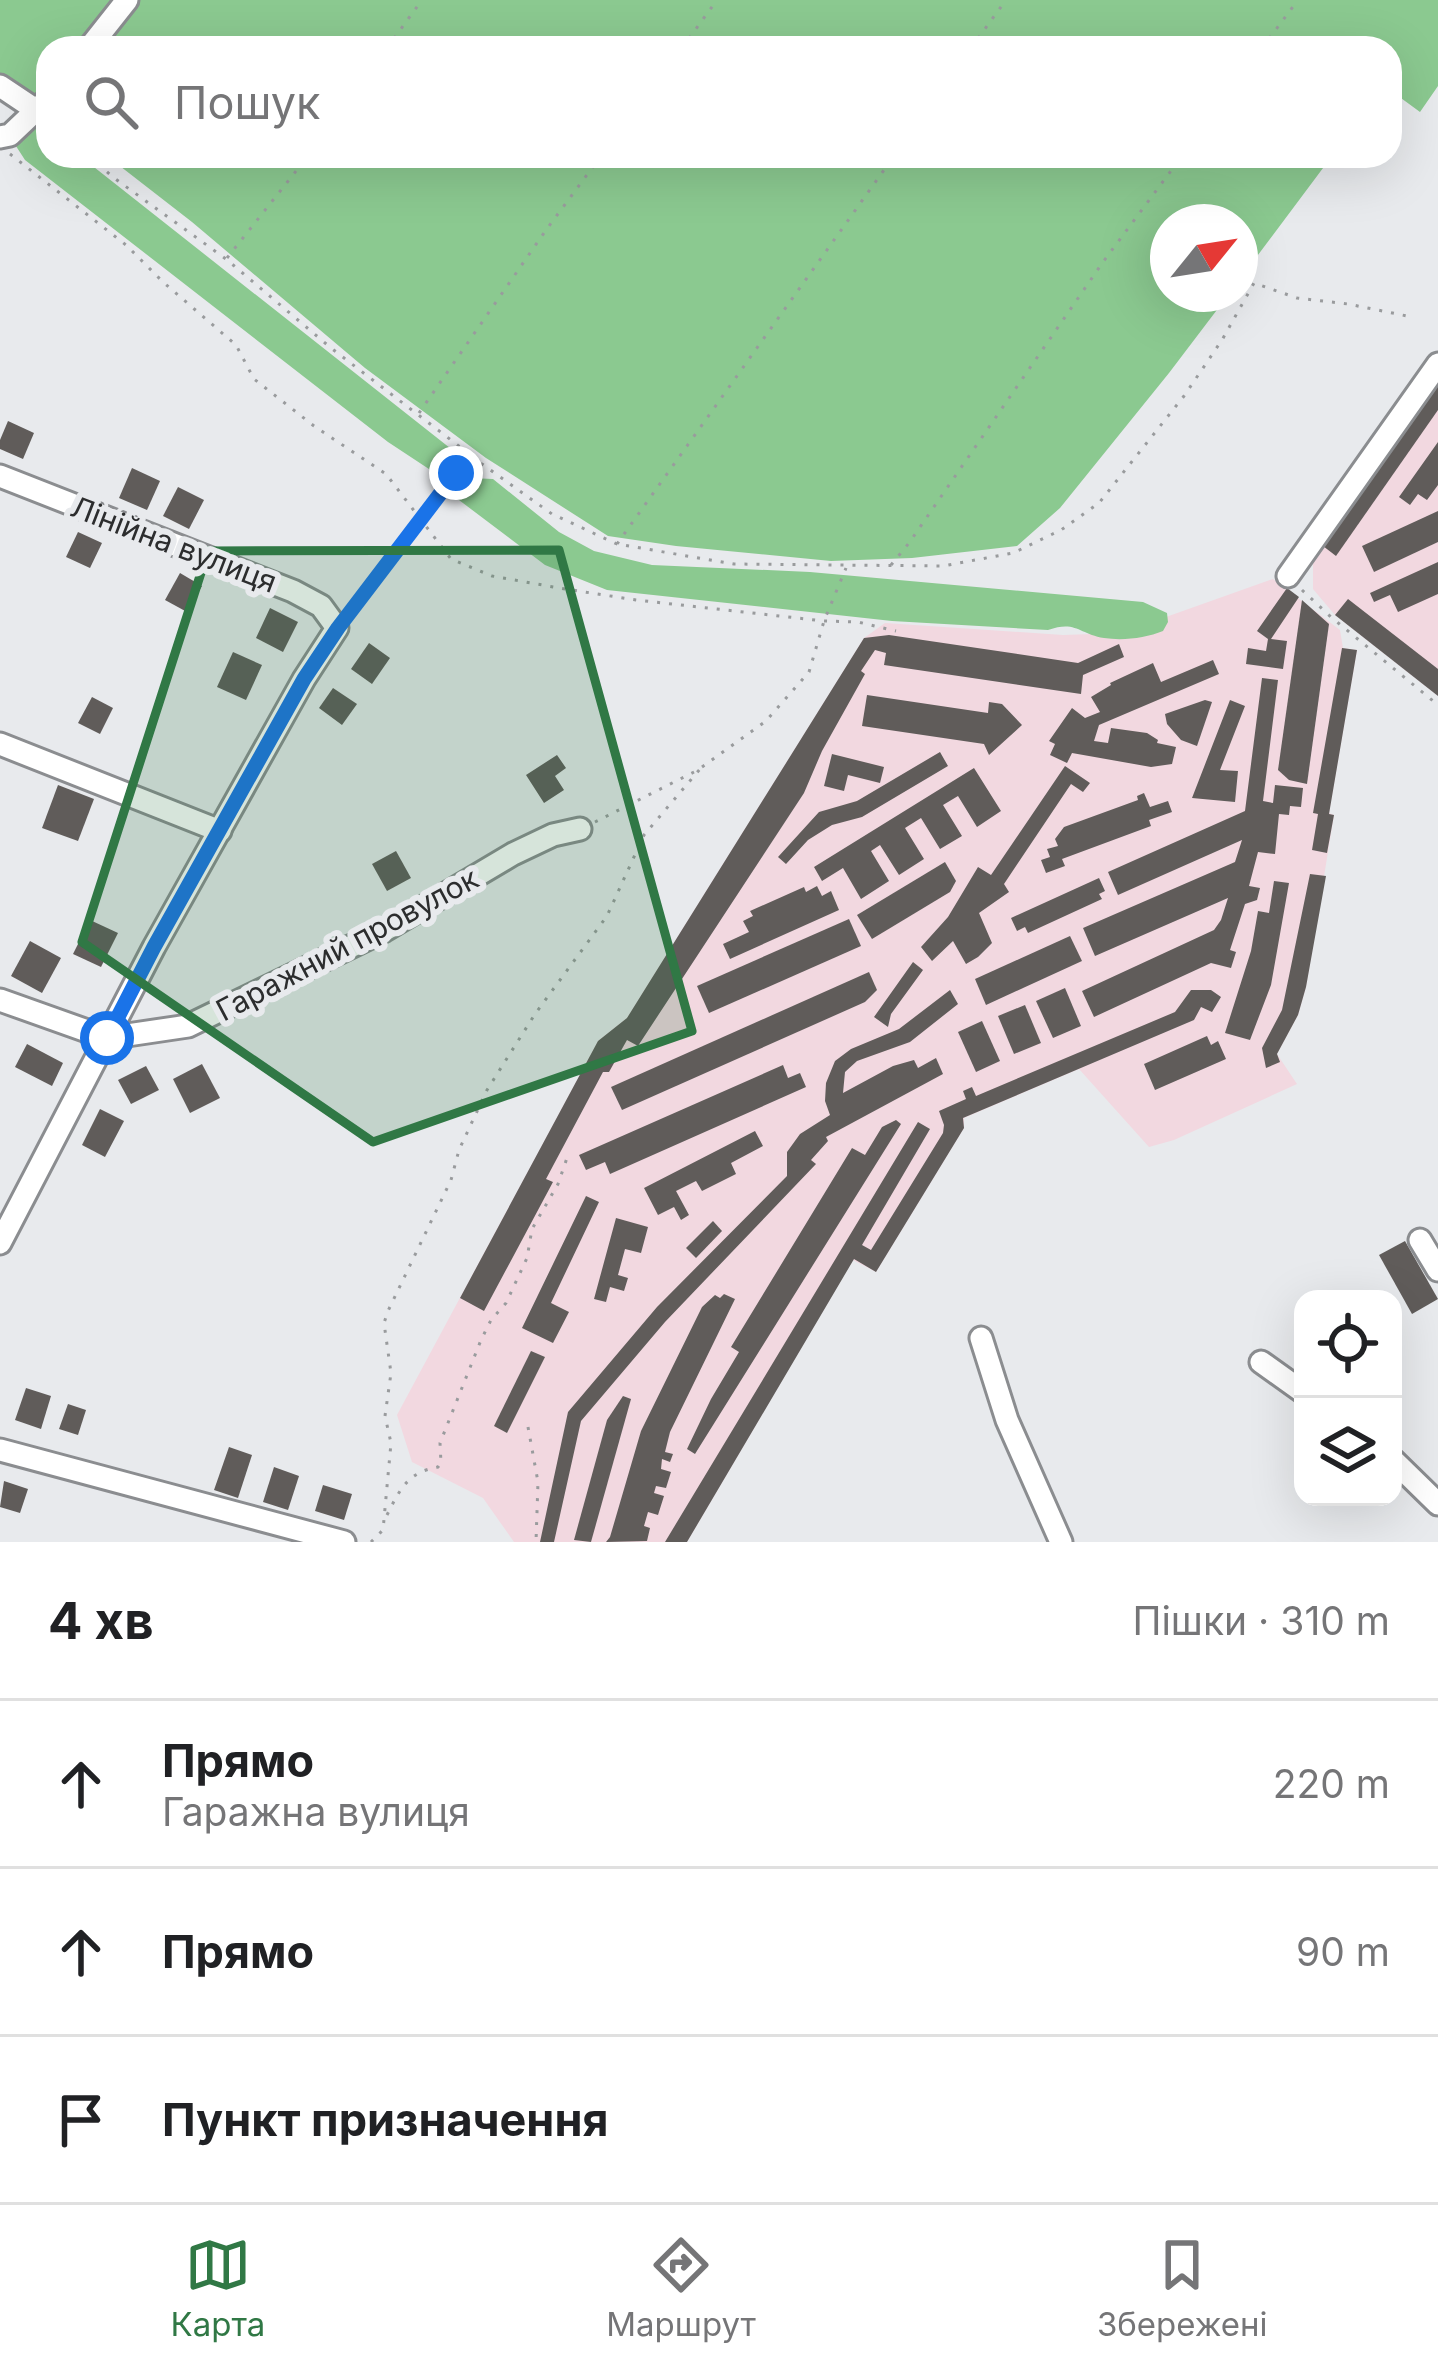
<!DOCTYPE html>
<html lang="uk">
<head>
<meta charset="utf-8">
<style>
	body { margin:0; font-family:Inter,sans-serif; background:#f2f2f2; color:#202124 }
	.controls { position:absolute; right:36px; bottom:36px; display:grid; overflow:hidden; border-radius:24px; box-shadow:0 12px 48px #0002 }
	.controls button { width:108px; height:108px; display:grid; place-items:center; padding:0; border:0; border-bottom:3px solid #e0e0e0; background:#fff; color:#202124; font:60px sans-serif }
	.compass { position:absolute; left:1150px; top:204px; width:108px; height:108px; border-radius:50%; background:#fff; box-shadow:0 12px 48px #0002; rotate:60deg }
	.stop { position:absolute; width:36px; height:36px; margin:-27px; border:9px solid #1a73e8; border-radius:50%; background:#fff }
	.stop.end { background:#1a73e8; border-color:#fff; box-shadow:0 3px 12px #0008 }
	.list { margin:0; padding:0; list-style:none }
	h2 { display:flex; justify-content:space-between; align-items:center; height:156px; margin:0; padding:0 48px; font-size:51px }
	h2 small { font-size:39px; font-weight:400; color:#757577 }
	.list li { display:grid; grid-template-columns:78px 1fr auto; gap:36px; align-items:center; box-sizing:border-box; height:168px; padding:0 48px; border-top:3px solid #e0e0e0 }
	.list b { display:block; font-size:45px; white-space:nowrap }
	.list p { margin:0; font-size:39px; white-space:nowrap; color:#757577 }
	.list em { font-size:39px; font-style:normal; color:#757577 }
	.icon { flex:none; width:66px; height:66px; fill:none; stroke:currentColor; stroke-width:2; stroke-linecap:round; stroke-linejoin:round }
	.map { position:relative; flex:none; width:1438px; height:1542px; overflow:hidden }
	.search { position:absolute; background:#fff; box-shadow:0 12px 48px #0002; left:36px; right:36px; top:36px; height:132px; display:flex; align-items:center; gap:30px; box-sizing:border-box; padding:0 42px; border-radius:36px; color:#757577; font-size:45px }
	.sheet { height:660px; background:#fff }
	nav { display:flex; justify-content:space-around; align-items:center; box-sizing:border-box; height:168px; border-top:3px solid #e0e0e0; background:#fff; font-size:33px; color:#757577 }
	nav a { display:grid; justify-items:center; gap:6px }
	nav .on { color:#307845 }
	.map>svg:first-child { display:block }
	.industrial { fill:#f2d8e0 }
	.green { fill:#8bc990 }
	.building { fill:#605c5a }
	.lines { fill:none; stroke-linecap:round; stroke-linejoin:round }
	.minor-casing { stroke:#8b8d90; stroke-width:27 }
	.path { stroke:#999b9d; stroke-width:3; stroke-dasharray:3 9; stroke-linecap:butt }
	.minor { stroke:#fff; stroke-width:21 }
	.route { stroke:#1a73e8; stroke-width:15 }
	.marked { fill:#307845; fill-opacity:0.2; stroke:#307845; stroke-width:9; stroke-linejoin:round }
	.labels { text-anchor:middle; dominant-baseline:central; stroke-width:12; stroke-linejoin:round; paint-order:stroke }
	.street-label { font-size:30px; fill:#2c2d2e; stroke:#e8eaed }
</style>
</head>
<body>
<div class="map">
<svg width="1438" height="1542" viewBox="0 0 1438 1542">
	<rect width="100%" height="100%" fill="#e8eaed"/>
	<!-- industrial -->
	<g class="industrial">
		<polygon points="1438,381 1438,696 1335,615 1313,589 1313,563"/>
		<polygon points="1273,579 1340,630 1343,648 1357,650 1329,813 1334,815 1306,987 1298,1015 1277,1054 1297,1084 1174,1140 1149,1147 1079,1069 964,1118 964,1128 876,1272 853,1260 687,1542 514,1542 483,1498 412,1462 397,1415 598,1041 627,1018 864,638 885,623 1063,635 1121,633"/>
	</g>
	<!-- green -->
	<g class="green">
		<polygon points="0,0 1438,0 1438,86 1420,112 1390,90 1390,48 48,48 48,111 0,74"/>
		<polygon points="42,119 48,125 48,156 80,156 455,452 435,473 388,442 25,160 14,143"/>
		<polygon points="107,156 1332,156 1240,279 1240,222 1168,222 1168,294 1229,294 1169,373 1060,508 1017,546 912,558 831,561 676,546 608,536 486,458 365,368 192,222"/>
		<path d="M470 478 493 479 559 532 594 551 652 565 810 572 1143 602 1167 613 1168 622 1163 631C1146 638 1123 641 1104 638 1079 634 1076 620 1048 630L892 621 607 590 545 565 455 497 454 483Z"/>
	</g>
	<!-- building -->
	<g class="building">
		<polygon points="1438,381 1438,410 1336,556 1323,546"/>
		<polygon points="8,421 34,433 23,459 0,449 0,440"/>
		<polygon points="1438,442 1438,485 1427,500 1418,494 1410,505 1399,497"/>
		<polygon points="132,468 160,481 147,510 119,498"/>
		<polygon points="178,487 204,500 189,529 163,516"/>
		<polygon points="1438,511 1438,542 1374,572 1362,546"/>
		<polygon points="78,532 102,543 90,568 66,557"/>
		<polygon points="1438,562 1438,594 1398,612 1390,595 1374,602 1370,593"/>
		<polygon points="180,573 202,586 187,612 165,600"/>
		<polygon points="1287,588 1299,597 1271,639 1287,641 1283,669 1246,664 1248,648 1266,651 1268,639 1257,631"/>
		<polygon points="1348,599 1438,669 1438,696 1335,615"/>
		<polygon points="1302,600 1329,624 1307,784 1289,780 1278,770"/>
		<polygon points="270,608 298,622 283,652 256,638"/>
		<polygon points="889,635 1078,663 1119,644 1124,657 1083,675 1081,694 884,665 886,653 875,650 861,671 865,674 822,751 804,793 638,1046 627,1040 609,1072 603,1072 546,1179 553,1182 484,1311 460,1298 598,1041 627,1018 864,638"/>
		<polygon points="369,643 390,658 372,684 351,669"/>
		<polygon points="1342,648 1357,650 1329,814 1334,815 1327,853 1312,850 1318,814 1313,813"/>
		<polygon points="233,652 262,665 246,700 217,687"/>
		<polygon points="1213,660 1219,674 1099,725 1094,741 1108,743 1111,728 1147,733 1158,740 1157,743 1176,747 1172,764 1151,767 1072,753 1067,763 1050,755 1055,744 1049,741 1072,708 1085,718 1100,712 1091,697 1111,685 1110,683 1153,663 1161,682"/>
		<polygon points="1262,678 1278,680 1263,801 1273,803 1275,785 1303,788 1301,807 1290,806 1289,815 1279,814 1275,854 1258,852 1249,886 1260,888 1257,900 1245,904 1230,950 1236,952 1231,968 1211,963 1094,1017 1082,991 1214,930 1221,920 1228,898 1095,956 1083,928 1235,862 1242,840 1118,895 1108,872 1245,811"/>
		<polygon points="333,688 357,704 342,725 319,708"/>
		<polygon points="867,695 988,713 989,702 1002,704 1022,725 989,755 984,744 862,726"/>
		<polygon points="92,697 113,708 100,734 78,723"/>
		<polygon points="1205,700 1212,702 1197,746 1181,740 1167,724 1165,714"/>
		<polygon points="1230,700 1245,706 1220,770 1238,771 1235,802 1192,798"/>
		<polygon points="940,752 948,766 862,817 832,825 808,840 786,864 778,857 819,812 857,801"/>
		<polygon points="832,754 884,767 880,783 848,775 844,791 824,786"/>
		<polygon points="557,755 566,768 555,776 564,790 544,803 526,775"/>
		<polygon points="1065,766 1090,783 1083,792 1071,784 1004,884 1009,892 979,913 992,943 978,957 966,964 953,941 932,961 921,947 948,917 978,867 991,875"/>
		<polygon points="974,768 1001,811 977,827 958,796 943,805 962,836 940,849 921,818 905,828 924,859 899,875 880,845 871,851 889,881 861,899 843,868 822,881 814,867"/>
		<polygon points="58,785 94,799 78,841 42,828"/>
		<polygon points="1144,793 1150,807 1168,801 1172,812 1149,820 1151,826 1062,859 1065,866 1046,873 1041,860 1050,857 1047,849 1058,846 1055,839 1064,827 1138,800 1137,796"/>
		<polygon points="396,851 411,878 387,891 372,864"/>
		<polygon points="945,862 956,881 950,892 872,939 857,915"/>
		<polygon points="1310,874 1326,876 1306,987 1298,1015 1277,1054 1280,1062 1266,1068 1262,1048 1282,1010"/>
		<polygon points="1099,878 1105,891 1099,894 1102,899 1028,933 1025,927 1017,931 1011,918"/>
		<polygon points="1274,881 1289,883 1271,985 1250,1040 1225,1033 1251,951 1258,911 1269,913"/>
		<polygon points="817,886 822,896 831,891 839,910 730,959 723,944 749,932 743,921 753,916 750,911 804,887 806,892"/>
		<polygon points="849,919 861,946 709,1013 697,986"/>
		<polygon points="90,920 118,933 101,967 73,954"/>
		<polygon points="1070,936 1082,961 986,1005 975,979"/>
		<polygon points="30,941 61,958 42,993 11,976"/>
		<polygon points="913,962 923,970 891,1014 888,1027 874,1017"/>
		<polygon points="869,972 877,990 865,1002 622,1110 611,1087"/>
		<polygon points="1065,988 1081,1026 1053,1038 1036,1001"/>
		<polygon points="950,990 958,1004 910,1042 857,1061 845,1072 843,1093 893,1066 914,1060 918,1068 936,1058 943,1074 826,1137 828,1141 811,1160 816,1164 665,1322 581,1421 554,1542 540,1542 568,1412 657,1307 787,1176 787,1152 800,1134 830,1115 825,1101 826,1083 835,1061 851,1049 899,1029"/>
		<polygon points="1191,990 1211,990 1221,997 1212,1012 1201,1007 1194,1020 963,1118 964,1128 876,1272 854,1259 687,1542 665,1542 918,1122 930,1129 862,1245 871,1250 943,1133 944,1125 939,1111 966,1099 963,1091 972,1087 976,1096 1175,1012"/>
		<polygon points="1025,1005 1041,1043 1014,1054 998,1016"/>
		<polygon points="982,1021 1000,1061 976,1072 958,1032"/>
		<polygon points="1207,1036 1211,1045 1218,1041 1226,1059 1155,1090 1144,1064"/>
		<polygon points="27,1044 63,1063 52,1086 15,1067"/>
		<polygon points="202,1064 220,1098 190,1113 173,1079"/>
		<polygon points="783,1065 788,1078 800,1073 806,1087 610,1174 605,1162 586,1170 579,1155"/>
		<polygon points="146,1066 159,1090 131,1104 118,1080"/>
		<polygon points="100,1109 124,1121 105,1157 82,1145"/>
		<polygon points="896,1120 901,1124 695,1454 687,1449 711,1399 739,1352 731,1347 852,1148 865,1155 882,1127"/>
		<polygon points="755,1131 763,1146 731,1163 736,1174 702,1191 696,1181 676,1191 689,1215 681,1220 674,1207 658,1215 644,1188"/>
		<polygon points="586,1196 599,1202 551,1303 569,1312 553,1343 522,1328"/>
		<polygon points="616,1218 648,1227 641,1253 625,1249 618,1275 628,1278 624,1291 610,1287 606,1302 594,1299"/>
		<polygon points="713,1221 722,1231 696,1258 686,1248"/>
		<polygon points="1405,1241 1438,1299 1412,1314 1379,1255"/>
		<polygon points="724,1294 735,1299 670,1432 665,1452 673,1454 670,1462 662,1459 661,1469 671,1472 666,1488 656,1486 654,1493 664,1496 658,1515 648,1512 644,1526 650,1528 647,1541 606,1542 610,1537 641,1431 702,1307 715,1295 720,1298"/>
		<polygon points="531,1351 545,1357 507,1433 494,1426"/>
		<polygon points="26,1388 51,1396 41,1429 15,1420"/>
		<polygon points="623,1396 631,1399 591,1542 574,1540 607,1420"/>
		<polygon points="68,1404 86,1410 78,1435 59,1429"/>
		<polygon points="229,1447 252,1455 238,1498 214,1490"/>
		<polygon points="274,1467 299,1476 288,1510 263,1502"/>
		<polygon points="4,1481 28,1489 20,1513 0,1507"/>
		<polygon points="323,1485 352,1494 344,1520 315,1511"/>
	</g>
	<g class="lines">
		<defs>
			<g id="minor">
				<polyline points="89,48 127,0"/>
				<polyline points="0,86 36,110"/>
				<polyline points="0,137 10,135 48,99"/>
				<polyline points="0,476 293,591 321,606 337,628 304,679 154,947 0,1243"/>
				<polyline points="1288,576 1438,364"/>
				<polyline points="0,744 220,831"/>
				<polyline points="0,1000 107,1038 188,1026 385,930 513,854 553,835 580,829"/>
				<polyline points="1420,1240 1438,1270"/>
				<polyline points="981,1338 1007,1420 1061,1542"/>
				<polyline points="1261,1362 1303,1392"/>
				<polyline points="0,1450 344,1542"/>
				<polyline points="1393,1460 1438,1504"/>
			</g>
		</defs>
		<!-- minor casing -->
		<use href="#minor" class="minor-casing"/>
		<!-- path -->
		<g class="path">
			<polyline points="387,48 422,0"/>
			<polyline points="682,48 717,0"/>
			<polyline points="971,48 1006,0"/>
			<polyline points="1262,48 1298,0"/>
			<polyline points="10,154 126,245 163,282 236,345 254,379 314,426 386,474 451,559 492,576 559,588 636,600 824,621 858,622 896,631"/>
			<polyline points="89,156 114,178 226,259 331,348 481,463"/>
			<polyline points="227,258 308,156"/>
			<polyline points="419,413 546,230 601,156"/>
			<polyline points="617,544 894,156"/>
			<polyline points="891,565 909,543 1103,262 1182,156"/>
			<polyline points="1302,590 1331,617 1438,705"/>
			<polyline points="349,613 456,473 468,464 482,464 552,514 617,544 734,564 943,566 1013,553 1061,530 1099,503 1184,396 1222,340 1254,283 1297,298 1348,304 1412,317"/>
			<polyline points="702,767 766,721 809,672 824,621 846,568"/>
			<polyline points="595,822 694,772"/>
			<polyline points="528,1427 538,1482 536,1542"/>
			<path d="M387 1515C400 1489 408 1472 438 1467L441 1463 440 1443 481 1340 491 1320 506 1303 527 1258 532 1229 558 1184 568 1155"/>
			<polyline points="371,1542 383,1530 391,1443 385,1416 391,1373 384,1323 388,1311 451,1180 459,1150 487,1090 535,1014 607,916 644,835 700,769"/>
		</g>
		<!-- minor -->
		<use href="#minor" class="minor"/>
	</g>
	<g class="lines">
		<!-- route -->
		<polyline class="route" points="107,1038 154,947 304,679 338,628 456,473"/>
	</g>
	<!-- marked area -->
	<path class="marked" d="M559 550 692 1031 373 1142 82 942 208 551Z"/>
	<g class="labels">
		<!-- street labels -->
		<g class="street-label">
			<text transform="translate(174 544) rotate(21)">Лінійна вулиця</text>
			<text transform="translate(347 944) rotate(-28)">Гаражний провулок</text>
		</g>
	</g>
</svg>
<div class="controls">
<button><svg class="icon" aria-label="locate" viewBox="0 0 24 24"><circle cx="12" cy="12" r="6"/><path d="M12 2v4M12 18v4M2 12h4M18 12h4"/></svg></button>
<button><svg class="icon" aria-label="layers" viewBox="0 0 24 24"><path d="M12 4l9 5-9 5-9-5zM3 14l9 5 9-5"/></svg></button>
</div>
<svg class="compass" viewBox="-18 -18 36 36"><path d="M0-13l5 13h-10z" fill="#e53935"/><path d="M0 13l5-13h-10z" fill="#757577"/></svg>
<div class="stop" style="left:107px;top:1038px"></div>
<div class="stop end" style="left:456px;top:473px"></div>
<div class="search"><svg class="icon" aria-label="search" viewBox="0 0 24 24"><circle cx="10" cy="10" r="6"/><path d="M15 15l6 6"/></svg>Пошук</div>
</div>
<section class="sheet">
<h2>4 хв<small>Пішки · 310 m</small></h2>
<ul class="list">
<li><svg class="icon" aria-label="ahead" viewBox="0 0 24 24"><path d="M12 20V5M6 11l6-6 6 6"/></svg><div><b>Прямо</b><p>Гаражна вулиця</p></div><em>220 m</em></li>
<li><svg class="icon" aria-label="ahead" viewBox="0 0 24 24"><path d="M12 20V5M6 11l6-6 6 6"/></svg><div><b>Прямо</b></div><em>90 m</em></li>
<li><svg class="icon" aria-label="arrive" viewBox="0 0 24 24"><path d="M6 21V4h12l-3 4 3 4H6"/></svg><div><b>Пункт призначення</b></div></li>
</ul>
</section>
<nav>
<a class="on"><svg class="icon" aria-label="map" viewBox="0 0 24 24"><path d="M3 6l6-2 6 2 6-2v14l-6 2-6-2-6 2zM9 4v14M15 6v14"/></svg>Карта</a>
<a><svg class="icon" aria-label="directions" viewBox="0 0 24 24"><path d="M12 3l9 9-9 9-9-9zM9 14v-3h6M13 9l2 2-2 2"/></svg>Маршрут</a>
<a><svg class="icon" aria-label="saved" viewBox="0 0 24 24"><path d="M7 4h10v16l-5-4-5 4z"/></svg>Збережені</a>
</nav>
</body>
</html>
